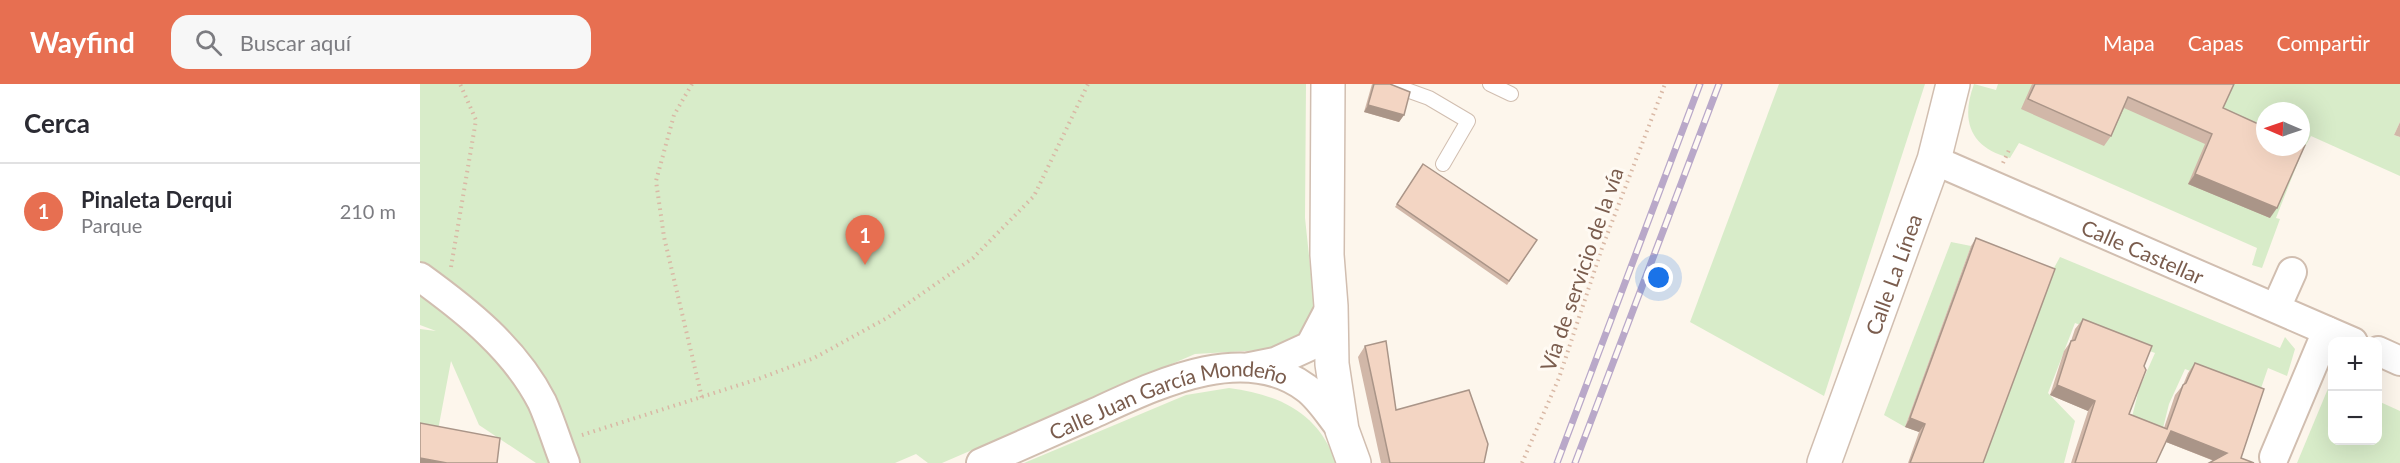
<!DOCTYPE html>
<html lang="es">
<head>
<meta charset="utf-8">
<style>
	body { margin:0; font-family:Lato,sans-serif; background:#f7f7f7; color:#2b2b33 }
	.controls { position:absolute; right:18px; bottom:18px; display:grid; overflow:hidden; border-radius:12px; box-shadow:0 6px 24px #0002 }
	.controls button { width:54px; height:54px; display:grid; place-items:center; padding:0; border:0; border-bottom:2px solid #e1e1e2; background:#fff; color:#2b2b33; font:30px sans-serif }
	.compass { position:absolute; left:1836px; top:18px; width:54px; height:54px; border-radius:50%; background:#fff; box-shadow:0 6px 24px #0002; rotate:272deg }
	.you { position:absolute; left:1239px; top:194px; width:21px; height:21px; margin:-15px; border:4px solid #fff; border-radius:50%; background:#1a73e8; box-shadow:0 0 0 9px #1a73e833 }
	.badge { display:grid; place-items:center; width:39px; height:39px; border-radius:50%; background:#e76f51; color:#fff; font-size:20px; font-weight:700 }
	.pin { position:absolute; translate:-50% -50px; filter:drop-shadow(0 2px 3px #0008) }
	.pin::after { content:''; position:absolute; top:32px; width:21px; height:18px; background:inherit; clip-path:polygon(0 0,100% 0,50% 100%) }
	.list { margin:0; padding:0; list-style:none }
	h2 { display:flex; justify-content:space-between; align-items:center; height:78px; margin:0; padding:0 24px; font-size:26px }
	h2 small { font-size:20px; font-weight:400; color:#7c7c81 }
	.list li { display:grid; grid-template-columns:39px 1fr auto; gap:18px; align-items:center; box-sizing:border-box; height:96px; padding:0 24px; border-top:2px solid #e1e1e2 }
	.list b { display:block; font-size:22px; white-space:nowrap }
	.list p { margin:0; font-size:20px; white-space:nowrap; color:#7c7c81 }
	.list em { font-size:20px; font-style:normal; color:#7c7c81 }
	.icon { flex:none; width:33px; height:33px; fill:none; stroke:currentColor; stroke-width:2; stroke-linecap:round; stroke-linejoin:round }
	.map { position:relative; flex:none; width:1980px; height:379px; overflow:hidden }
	header { display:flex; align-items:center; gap:36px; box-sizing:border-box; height:84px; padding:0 30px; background:#e76f51; color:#fff }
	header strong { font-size:28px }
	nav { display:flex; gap:33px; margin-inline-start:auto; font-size:21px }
	.search { width:420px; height:54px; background:#f7f7f7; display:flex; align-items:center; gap:15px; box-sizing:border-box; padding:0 21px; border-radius:18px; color:#7c7c81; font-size:22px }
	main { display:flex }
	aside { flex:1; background:#fff }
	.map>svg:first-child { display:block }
	.green { fill:#d8ecc9; fill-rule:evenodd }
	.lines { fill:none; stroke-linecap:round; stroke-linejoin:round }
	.service-casing { stroke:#d1beb0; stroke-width:16 }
	.minor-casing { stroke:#d1beb0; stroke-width:32 }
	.tertiary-casing { stroke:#d1beb0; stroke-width:36 }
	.path { stroke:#d9b8a5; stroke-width:4; stroke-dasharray:1.5 4.5; stroke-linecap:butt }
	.service { stroke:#fff; stroke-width:14 }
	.minor { stroke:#fff; stroke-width:28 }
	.tertiary { stroke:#fff; stroke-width:33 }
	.rail-casing { stroke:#b9a8c9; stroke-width:7 }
	.rail { stroke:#fffaf3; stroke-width:4.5; stroke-dasharray:14; stroke-linecap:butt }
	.wall { fill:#d1b7a8 }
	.shaded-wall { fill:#aa9588 }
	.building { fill:#f3d5c3; stroke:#aa9588; stroke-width:1.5 }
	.labels { text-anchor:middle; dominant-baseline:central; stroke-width:6; stroke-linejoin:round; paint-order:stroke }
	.street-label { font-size:21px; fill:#7a5c4d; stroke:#fffaf3 }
</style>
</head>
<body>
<header>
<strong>Wayfind</strong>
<div class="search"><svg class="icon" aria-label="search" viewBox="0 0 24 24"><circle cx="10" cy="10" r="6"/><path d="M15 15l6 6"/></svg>Buscar aquí</div>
<nav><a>Mapa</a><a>Capas</a><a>Compartir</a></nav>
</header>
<main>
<aside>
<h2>Cerca<small></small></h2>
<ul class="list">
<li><span class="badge">1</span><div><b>Pinaleta Derqui</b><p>Parque</p></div><em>210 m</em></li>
</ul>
</aside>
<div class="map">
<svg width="1980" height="379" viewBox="0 0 1980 379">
	<rect width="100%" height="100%" fill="#fdf6ec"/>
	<!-- green -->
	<g class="green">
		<polygon points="0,0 886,0 885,134 895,228 879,264 775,270 522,379 508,379 496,370 475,379 116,379 59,341 31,277 18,346 0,343 0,245 16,247 0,241"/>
		<polygon points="1359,0 1505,0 1404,312 1270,238"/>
		<path d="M1554 0 1576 6 1578 0H1980V38L1974 51 1980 53V92L1891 52 1882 68 1856 134 1860 135 1842 184 1832 181 1837 164 1599 59 1590 74C1551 64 1540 38 1554 0ZM1845 27H1881V63H1845Z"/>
		<polygon points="1531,158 1551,162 1485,343 1464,331"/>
		<polygon points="1640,173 1860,264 1865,253 1875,265 1867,292 1848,284 1838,313 1765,285 1749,320 1741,352 1711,337 1719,305 1735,269 1655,239 1628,309 1655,337 1644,379 1498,379 1629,193"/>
		<polygon points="1912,295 1912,356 1958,356 1958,317 1980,327 1980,379 1877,379"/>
		<path d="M809 304C860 311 898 328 916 379H604L766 311Z"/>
	</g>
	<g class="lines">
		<defs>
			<g id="service">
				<polyline points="970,0 1009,14 1048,37 1023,80"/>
				<polyline points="1070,0 1091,10"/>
			</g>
			<g id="minor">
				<path id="s1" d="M1514 76 1933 258"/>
				<path d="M0 193C47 227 95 265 122 318 131 338 137 359 145 379"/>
				<polyline points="1856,224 1872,188"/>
				<polyline points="1958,267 1980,277"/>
				<polyline points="830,283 855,278 890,262 911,222"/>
				<polyline points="1854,373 1907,247"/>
				<path id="s2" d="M561 379C597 363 633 347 670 331 732 303 822 256 886 304 900 314 911 333 922 346"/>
			</g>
			<g id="tertiary">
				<polyline points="908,0 907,171 911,222 912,280 922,346 934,379"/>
				<path id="s3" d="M1404 379 1514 76 1533 0"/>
			</g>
		</defs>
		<!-- service casing -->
		<use href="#service" class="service-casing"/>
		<!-- minor casing -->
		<use href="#minor" class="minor-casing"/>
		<!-- tertiary casing -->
		<use href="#tertiary" class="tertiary-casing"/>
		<!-- path -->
		<g class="path">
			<polyline points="272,0 254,31 236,97 244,153 282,314"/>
			<polyline points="1583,79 1589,66"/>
			<polyline points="31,183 56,36 40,0"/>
			<polyline points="162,351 338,295 394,274 467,234 553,174 614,112 668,0"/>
			<polyline points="1102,379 1139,294 1182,164 1245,0"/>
		</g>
		<!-- service -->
		<use href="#service" class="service"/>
		<!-- minor -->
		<use href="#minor" class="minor"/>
		<!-- tertiary -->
		<use href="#tertiary" class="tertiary"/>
		<defs>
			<g id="rail">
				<polyline points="1137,379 1280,0"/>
				<polyline points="1155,379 1299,0"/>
			</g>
		</defs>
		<!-- rail casing -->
		<use href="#rail" class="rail-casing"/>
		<!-- rail -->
		<use href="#rail" class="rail"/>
	</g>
	<!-- wall -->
	<g class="wall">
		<polygon points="952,0 970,0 984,31 979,38 944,28"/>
		<polygon points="1612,0 1814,0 1803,24 1850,134 1768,100 1785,60 1704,24 1691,52 1684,62 1601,25"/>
		<polygon points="1980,38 1980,53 1974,51"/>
		<polygon points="1003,80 1117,156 1087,201 975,123"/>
		<polygon points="1556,154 1563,379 1488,379 1499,348 1485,343 1551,162"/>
		<polygon points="1663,235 1709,330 1744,344 1755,311 1763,301 1768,289 1775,279 1794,377 1746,358 1736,379 1651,379 1668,327 1630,311 1644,267 1651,257 1655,245"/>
		<polygon points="945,262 976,326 1064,379 961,379 938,273"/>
	</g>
	<!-- shaded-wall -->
	<g class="shaded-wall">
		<polygon points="948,21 984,31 979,38 944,28"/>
		<polygon points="1775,90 1857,124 1850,134 1768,100"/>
		<polygon points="1637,301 1675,317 1668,327 1630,311"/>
		<polygon points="1490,334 1505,340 1499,348 1485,343"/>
		<polygon points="1748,346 1807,369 1800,379 1741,356"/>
		<polygon points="0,374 27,379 0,379"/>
	</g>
	<!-- building -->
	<g class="building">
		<polygon points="954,0 970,0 990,8 984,31 948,21"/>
		<polygon points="1615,0 1814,0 1803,24 1845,43 1845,63 1881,63 1881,59 1885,61 1857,124 1775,90 1792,50 1708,13 1691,52 1608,15"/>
		<polygon points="1003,80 1117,156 1089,197 977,120"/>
		<polygon points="1556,154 1635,185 1563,379 1490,379 1505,340 1490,334"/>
		<polygon points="1663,235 1732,262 1724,282 1726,286 1709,330 1747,345 1763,301 1766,299 1775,279 1844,305 1821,374 1834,379 1789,379 1807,369 1751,347 1736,379 1655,379 1675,317 1637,301 1651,257 1655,256"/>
		<polygon points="966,257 976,326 1049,306 1068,360 1064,379 970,379 945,262"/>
		<polygon points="0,339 80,354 77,379 27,379 0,374"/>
	</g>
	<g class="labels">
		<!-- street labels -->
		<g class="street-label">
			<text stroke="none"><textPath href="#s1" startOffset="228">Calle Castellar</textPath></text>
			<text transform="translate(1161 185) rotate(-71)">Vía de servicio de la vía</text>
			<text stroke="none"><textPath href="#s3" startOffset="201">Calle La Línea</textPath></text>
			<text stroke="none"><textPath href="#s2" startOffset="201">Calle Juan García Mondeño</textPath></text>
		</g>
	</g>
</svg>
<div class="controls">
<button>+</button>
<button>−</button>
</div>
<svg class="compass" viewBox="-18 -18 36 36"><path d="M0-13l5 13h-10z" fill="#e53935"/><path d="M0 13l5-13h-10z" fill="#7c7c81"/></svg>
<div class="you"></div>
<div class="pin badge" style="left:445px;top:181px">1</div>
</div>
</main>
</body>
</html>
